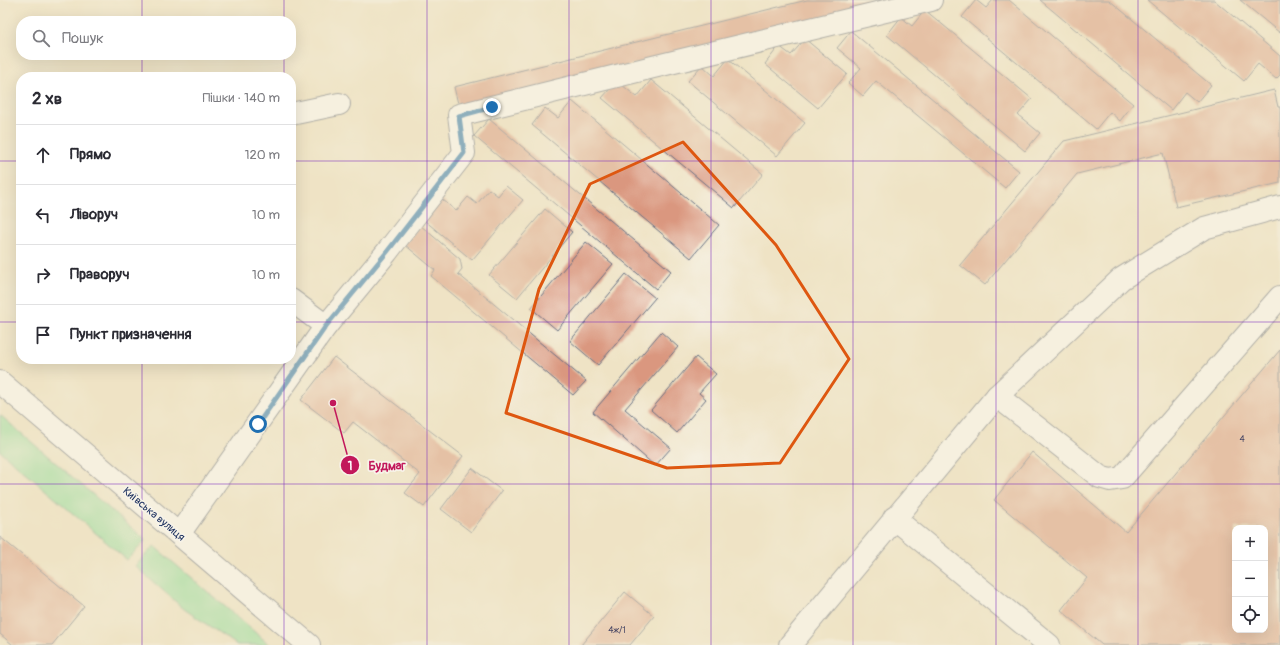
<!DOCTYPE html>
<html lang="uk">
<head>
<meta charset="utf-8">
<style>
	body { margin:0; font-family:Pangolin,sans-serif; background:#f2f2f3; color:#2b2b33 }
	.controls { position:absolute; right:12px; bottom:12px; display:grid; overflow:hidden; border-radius:8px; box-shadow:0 4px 16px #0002 }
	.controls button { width:36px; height:36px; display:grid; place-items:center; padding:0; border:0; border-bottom:1px solid #e1e1e2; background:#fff; color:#2b2b33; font:20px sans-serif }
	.stop { position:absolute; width:12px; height:12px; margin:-9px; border:3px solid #1f6fb2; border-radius:50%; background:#fff }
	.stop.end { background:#1f6fb2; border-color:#fff; box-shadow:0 1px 4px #0008 }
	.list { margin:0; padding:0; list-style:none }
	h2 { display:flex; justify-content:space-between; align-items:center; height:52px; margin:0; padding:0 16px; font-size:17px }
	h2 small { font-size:13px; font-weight:400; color:#7c7c81 }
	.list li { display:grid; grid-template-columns:26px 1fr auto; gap:12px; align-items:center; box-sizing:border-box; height:60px; padding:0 16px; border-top:1px solid #e1e1e2 }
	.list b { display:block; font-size:15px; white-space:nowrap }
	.list em { font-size:13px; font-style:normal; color:#7c7c81 }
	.icon { flex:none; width:22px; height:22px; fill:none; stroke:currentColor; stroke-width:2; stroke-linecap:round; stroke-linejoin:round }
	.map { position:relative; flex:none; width:1280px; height:645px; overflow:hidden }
	.search { position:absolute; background:#fff; box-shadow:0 4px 16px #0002; left:16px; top:16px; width:280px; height:44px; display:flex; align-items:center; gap:10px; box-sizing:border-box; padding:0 14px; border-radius:16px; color:#7c7c81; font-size:15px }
	.panel { position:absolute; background:#fff; box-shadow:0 4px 16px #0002; left:16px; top:72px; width:280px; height:292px; border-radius:16px }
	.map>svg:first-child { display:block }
	.green { fill:#8cde9e; stroke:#54867e }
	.building { fill:#da977f; fill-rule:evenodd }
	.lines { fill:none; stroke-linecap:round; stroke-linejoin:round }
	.minor-casing { stroke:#656e82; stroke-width:24 }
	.major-casing { stroke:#656e82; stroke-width:24 }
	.minor { stroke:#fff; stroke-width:22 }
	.major { stroke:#fff; stroke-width:22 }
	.route { stroke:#1f6fb2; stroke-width:5 }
	.marked { fill:none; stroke:#de5710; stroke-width:3; stroke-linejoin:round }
	.grid { fill:none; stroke:#7b2cbf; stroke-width:1; stroke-opacity:0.55 }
	.labels { text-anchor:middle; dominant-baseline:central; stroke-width:3.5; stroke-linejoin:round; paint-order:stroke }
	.number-label { font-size:9px; fill:#4b4966 }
	.street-label { font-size:11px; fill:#1b2f5e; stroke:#f7f3e8 }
	.leader { fill:none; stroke:#c2185b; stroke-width:1.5 }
	.callout-dot { fill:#c2185b; stroke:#f7f3e8; stroke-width:1.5 }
	.mark-label { font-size:12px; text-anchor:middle; font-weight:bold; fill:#fff }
	.callout-label { font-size:12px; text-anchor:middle; font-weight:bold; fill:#c2185b; stroke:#f7f3e8; stroke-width:3.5; stroke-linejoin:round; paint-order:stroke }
</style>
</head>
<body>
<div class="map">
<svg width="1280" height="645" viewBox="0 0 1280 645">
	<rect width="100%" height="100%" fill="#f7f3e8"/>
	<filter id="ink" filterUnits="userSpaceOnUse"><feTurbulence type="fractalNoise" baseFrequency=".025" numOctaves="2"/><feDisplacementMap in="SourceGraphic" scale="8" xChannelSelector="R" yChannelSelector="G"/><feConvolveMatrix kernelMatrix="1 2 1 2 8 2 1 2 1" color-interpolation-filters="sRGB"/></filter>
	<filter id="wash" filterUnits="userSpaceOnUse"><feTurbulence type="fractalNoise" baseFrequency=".012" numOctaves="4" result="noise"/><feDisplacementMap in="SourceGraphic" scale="16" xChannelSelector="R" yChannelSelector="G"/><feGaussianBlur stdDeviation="0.9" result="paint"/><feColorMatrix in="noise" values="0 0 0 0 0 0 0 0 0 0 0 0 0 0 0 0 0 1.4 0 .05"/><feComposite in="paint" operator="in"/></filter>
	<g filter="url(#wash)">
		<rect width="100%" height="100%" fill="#efe3c5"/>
		<!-- green -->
		<g class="green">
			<polygon points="0,415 146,540 127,560 0,451"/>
			<polygon points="154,546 270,645 237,645 184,609 135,566"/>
		</g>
		<g id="blocks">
			<!-- building -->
			<g class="building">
				<polygon points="807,0 892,0 459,108 454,87"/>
				<polygon points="976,0 986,8 993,0 1009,0 1133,104 1120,121 1110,112 1096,129 962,17"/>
				<polygon points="1040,0 1109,0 1211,85 1197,102 1185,92 1171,110"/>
				<polygon points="1147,0 1214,0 1280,56 1280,75 1276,79 1258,64 1244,81"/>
				<polygon points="1240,0 1280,0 1280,33"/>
				<polygon points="925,10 1032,99 1018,115 1040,133 1025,151 887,35 901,17 912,26"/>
				<polygon points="851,31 1019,171 1005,188 876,81 863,96 848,83 861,68 837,48"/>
				<polygon points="805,39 847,74 818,108 765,64 779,46 791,55"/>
				<polygon points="728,59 805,123 777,156 688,81 702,65 714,76"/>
				<polygon points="651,80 763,174 734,208 602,98 617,81 637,97"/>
				<polygon points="1274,90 1278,107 1280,107 1280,183 1176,207 1163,153 1077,174 985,285 960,265 1064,141"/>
				<polygon points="572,101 719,225 691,258 532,125 545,108 558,118"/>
				<polygon points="489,119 671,271 656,289 474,136"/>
				<polygon points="506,186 523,200 472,260 424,220 442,199 456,211 468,197 477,204 489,189 498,196"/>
				<polygon points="545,209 572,232 517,298 489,275"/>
				<polygon points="420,225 460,259 462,269 458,274 586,381 573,395 431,276 435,270 404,244"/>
				<polygon points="586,242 613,264 557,330 531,308"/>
				<polygon points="626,274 655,298 598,365 570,341"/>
				<polygon points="661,332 678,347 625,409 671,448 655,466 593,412"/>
				<path d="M1280 350V645H1102L1061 610 1087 578 994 500 1032 452 1126 532ZM1235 528H1265V630H1235Z"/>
				<polygon points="334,357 463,456 424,507 405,493 420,474 353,422 344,433 301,400"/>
				<polygon points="696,357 716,374 699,393 706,399 677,433 651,410"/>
				<polygon points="472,468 502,491 471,532 441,509"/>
				<polygon points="0,537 84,606 52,645 13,645 0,634"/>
				<polygon points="625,592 654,616 630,645 581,645"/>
			</g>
		</g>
	</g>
	<g filter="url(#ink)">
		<use href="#blocks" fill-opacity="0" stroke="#656e82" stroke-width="1"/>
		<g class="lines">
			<defs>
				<g id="minor">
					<polyline points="291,114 339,104"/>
					<polyline points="291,300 326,326"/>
					<polyline points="997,396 1100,477 1110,480 1122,478 1280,297"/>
					<polyline points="894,518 1049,645"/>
					<polyline points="179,534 326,326 387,252 464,153 459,115 653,67 931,0"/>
					<polyline points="790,645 997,396 1121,279 1204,228 1280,207"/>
				</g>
				<polyline id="major" points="0,382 309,645"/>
			</defs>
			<!-- minor casing -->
			<use href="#minor" class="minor-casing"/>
			<!-- major casing -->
			<use href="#major" class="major-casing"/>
			<!-- minor -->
			<use href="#minor" class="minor"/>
			<!-- major -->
			<use href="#major" class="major"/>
		</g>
	</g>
	<g class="lines" filter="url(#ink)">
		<!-- route -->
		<polyline class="route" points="258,424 326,326 387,252 464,153 459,116 492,107"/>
	</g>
	<!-- marked area -->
	<path d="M0 0H1280V645H0ZM683 142 776 245 849 359 780 463 667 468 506 413 539 289 590 184Z" fill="#efe3c5" fill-opacity=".55" fill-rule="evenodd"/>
	<path class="marked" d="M683 142 776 245 849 359 780 463 667 468 506 413 539 289 590 184Z"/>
	<!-- grid -->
	<path class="grid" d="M142 0V21M284 0V21M427 0V645M569 0V645M711 0V645M853 0V645M996 0V645M1138 0V645M142 55V77M284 55V77M0 161H21M291 161H1280M0 322H21M291 322H1280M142 359V645M284 359V645M0 484H1280"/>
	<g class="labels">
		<!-- number labels -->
		<g class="number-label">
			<text x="1242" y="439">4</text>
			<text x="617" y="630">4ж/1</text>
		</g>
		<!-- street labels -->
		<g class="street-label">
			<text transform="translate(154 514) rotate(40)">Київська вулиця</text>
		</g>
	</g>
	<!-- callouts -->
	<path class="leader" d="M333 403L350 465"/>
	<g class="callout-dot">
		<circle cx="333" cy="403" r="4"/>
		<circle cx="350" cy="465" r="10"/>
	</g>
	<g class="mark-label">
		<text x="350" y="470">1</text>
	</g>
	<g class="callout-label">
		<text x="387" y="470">Будмаг</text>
	</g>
</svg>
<div class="controls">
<button>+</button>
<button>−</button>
<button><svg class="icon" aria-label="locate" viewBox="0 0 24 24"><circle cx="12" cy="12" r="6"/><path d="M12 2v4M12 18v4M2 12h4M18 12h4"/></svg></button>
</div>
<div class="stop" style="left:258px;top:424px"></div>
<div class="stop end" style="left:492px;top:107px"></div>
<div class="search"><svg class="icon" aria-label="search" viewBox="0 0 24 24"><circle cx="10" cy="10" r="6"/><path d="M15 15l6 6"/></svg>Пошук</div>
<section class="panel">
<h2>2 хв<small>Пішки · 140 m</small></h2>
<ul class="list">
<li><svg class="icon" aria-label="ahead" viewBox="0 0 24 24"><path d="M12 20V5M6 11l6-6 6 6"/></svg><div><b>Прямо</b></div><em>120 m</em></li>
<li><svg class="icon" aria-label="left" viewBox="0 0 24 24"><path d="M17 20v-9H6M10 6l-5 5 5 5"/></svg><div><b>Ліворуч</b></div><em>10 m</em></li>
<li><svg class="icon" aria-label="right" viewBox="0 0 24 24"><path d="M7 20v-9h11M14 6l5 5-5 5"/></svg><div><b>Праворуч</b></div><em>10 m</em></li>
<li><svg class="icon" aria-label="arrive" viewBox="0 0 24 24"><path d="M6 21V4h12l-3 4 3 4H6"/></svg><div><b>Пункт призначення</b></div></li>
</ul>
</section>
</div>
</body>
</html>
